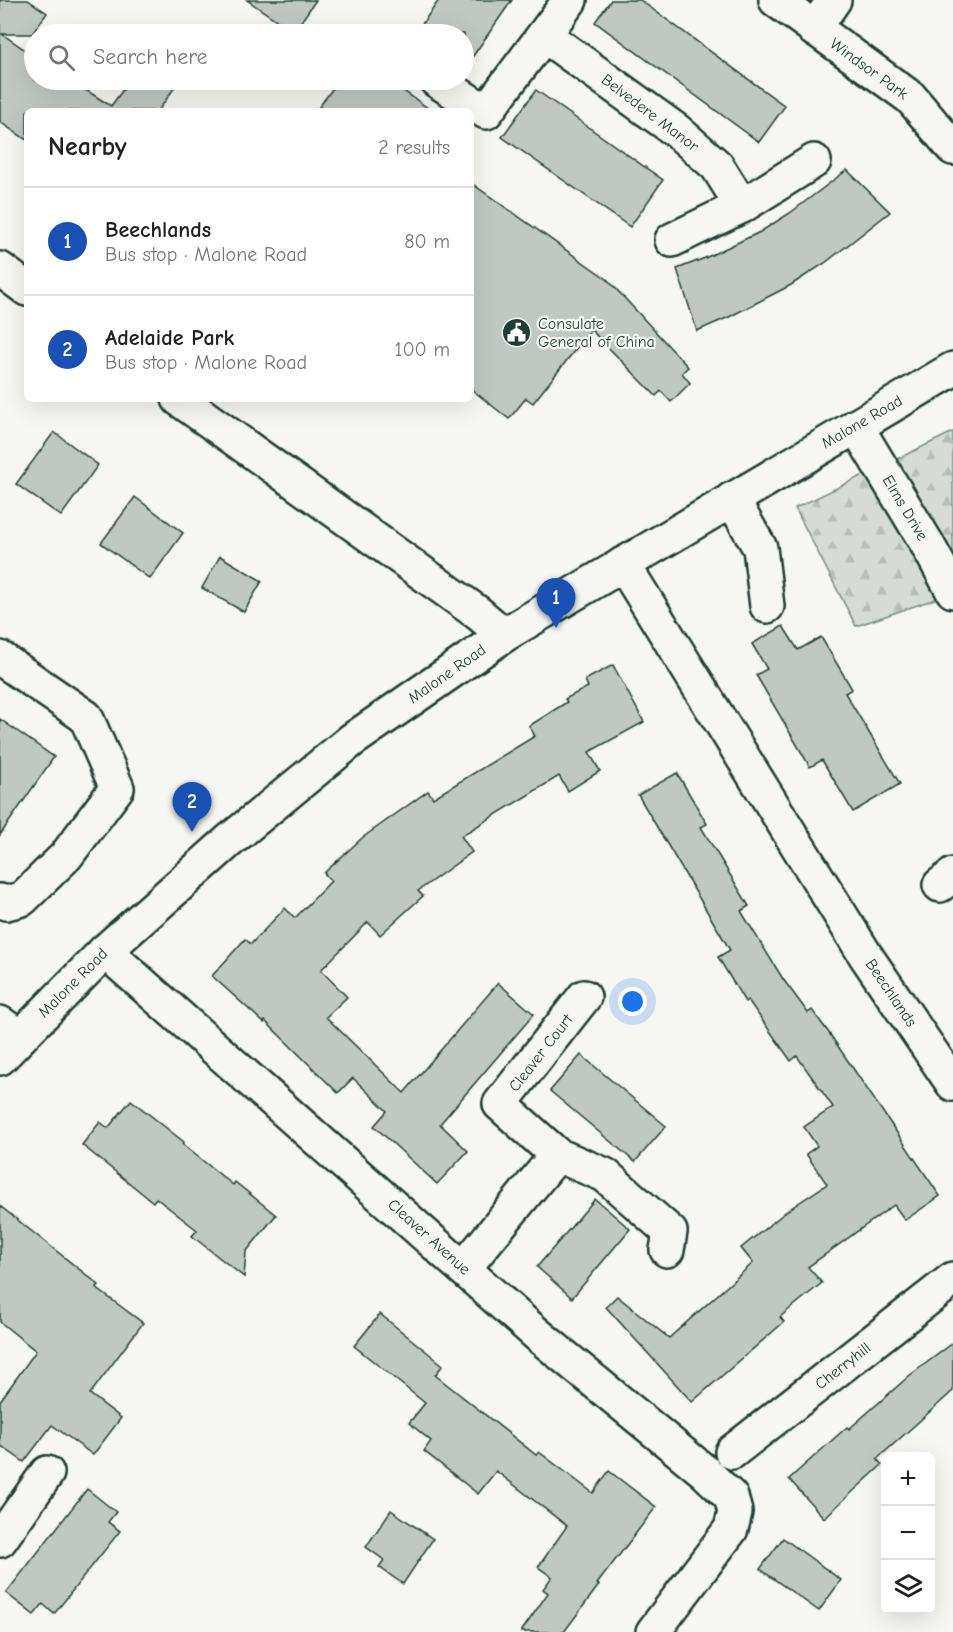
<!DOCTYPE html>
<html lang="en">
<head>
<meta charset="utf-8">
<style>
	body { margin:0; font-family:"Comic Neue",sans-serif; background:#f2f2f2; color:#202124 }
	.controls { position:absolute; right:18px; bottom:18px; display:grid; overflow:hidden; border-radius:9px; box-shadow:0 6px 24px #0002 }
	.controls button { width:54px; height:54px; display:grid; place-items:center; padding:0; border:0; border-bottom:2px solid #e0e0e0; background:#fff; color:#202124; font:30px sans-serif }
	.you { position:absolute; left:633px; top:1002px; width:21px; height:21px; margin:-15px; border:4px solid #fff; border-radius:50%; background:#1a73e8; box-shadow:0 0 0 9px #1a73e833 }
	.badge { display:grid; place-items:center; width:39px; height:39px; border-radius:50%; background:#b45309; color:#fff; font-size:20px; font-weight:700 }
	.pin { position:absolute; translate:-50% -50px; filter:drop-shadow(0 2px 3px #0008) }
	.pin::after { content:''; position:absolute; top:32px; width:21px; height:18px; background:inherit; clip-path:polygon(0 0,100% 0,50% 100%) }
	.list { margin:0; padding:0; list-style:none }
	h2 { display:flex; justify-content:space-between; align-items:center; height:78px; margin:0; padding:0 24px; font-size:26px }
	h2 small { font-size:20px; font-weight:400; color:#757577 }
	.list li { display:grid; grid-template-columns:39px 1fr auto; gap:18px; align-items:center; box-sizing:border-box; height:108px; padding:0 24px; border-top:2px solid #e0e0e0 }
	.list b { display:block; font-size:22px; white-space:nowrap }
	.list p { margin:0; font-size:20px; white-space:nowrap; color:#757577 }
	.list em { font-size:20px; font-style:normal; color:#757577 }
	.icon { flex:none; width:33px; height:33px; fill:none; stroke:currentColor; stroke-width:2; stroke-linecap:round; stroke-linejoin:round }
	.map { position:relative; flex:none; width:953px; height:1632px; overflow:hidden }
	.search { position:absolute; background:#fff; box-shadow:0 6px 24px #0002; left:24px; top:24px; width:450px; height:66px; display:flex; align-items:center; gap:15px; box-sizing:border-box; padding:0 21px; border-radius:33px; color:#757577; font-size:22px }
	.panel { position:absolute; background:#fff; box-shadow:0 6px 24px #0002; left:24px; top:108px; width:450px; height:294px; border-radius:9px }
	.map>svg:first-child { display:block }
	.forest { fill:url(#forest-firs); stroke:#7a8c85; stroke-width:1.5 }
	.building { fill:#c1c8c3; stroke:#1f3d34; stroke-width:1.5 }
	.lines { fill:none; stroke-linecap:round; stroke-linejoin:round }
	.minor-casing { stroke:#1f3d34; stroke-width:38 }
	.major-casing { stroke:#1f3d34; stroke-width:38 }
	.minor { stroke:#f6f6f2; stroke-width:33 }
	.major { stroke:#f6f6f2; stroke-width:33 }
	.labels { text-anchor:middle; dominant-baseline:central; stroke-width:4.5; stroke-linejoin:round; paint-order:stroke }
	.street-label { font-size:16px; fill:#1f3d34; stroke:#f6f6f2 }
	.poi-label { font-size:16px; fill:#1f3d34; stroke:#f6f6f2; text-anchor:start }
</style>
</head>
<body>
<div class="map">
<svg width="953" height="1632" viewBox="0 0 953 1632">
	<defs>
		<pattern id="forest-firs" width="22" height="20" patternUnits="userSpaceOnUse" patternTransform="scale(1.5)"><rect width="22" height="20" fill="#d6dbd6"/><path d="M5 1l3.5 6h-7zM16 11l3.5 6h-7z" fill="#b7bdb8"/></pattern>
	</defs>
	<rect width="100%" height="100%" fill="#f6f6f2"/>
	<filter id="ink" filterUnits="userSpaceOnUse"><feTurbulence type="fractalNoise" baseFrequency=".0167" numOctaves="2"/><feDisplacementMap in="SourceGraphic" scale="12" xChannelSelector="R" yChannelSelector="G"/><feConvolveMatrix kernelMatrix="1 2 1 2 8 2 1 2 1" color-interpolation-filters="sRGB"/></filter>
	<g filter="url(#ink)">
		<!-- forest -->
		<polygon class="forest" points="953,432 953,593 856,626 795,508"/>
		<!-- building -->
		<g class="building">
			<polygon points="0,0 28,0 47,13 32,34 2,34 34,56 34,80 70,80 111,106 130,80 180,80 158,111 27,111 27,140 0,122"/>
			<polygon points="247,0 316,0 294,32"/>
			<polygon points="439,0 512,0 464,69 464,34 415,34"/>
			<polygon points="611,0 640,0 785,106 759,142 595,22"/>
			<polygon points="339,80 388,80 432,111 316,111"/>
			<polygon points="536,90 663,180 630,227 502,137"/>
			<polygon points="847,170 890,212 825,263 791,285 729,317 697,331 677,269 705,258 760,232 790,213"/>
			<polygon points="471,183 607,279 688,367 682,373 690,383 671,402 661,391 656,396 591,330 533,403 526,398 509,419 471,389"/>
			<polygon points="54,432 98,465 61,516 16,484"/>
			<polygon points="135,497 183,533 150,579 101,543"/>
			<polygon points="220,556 262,581 244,612 202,588"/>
			<polygon points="783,626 798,650 821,637 852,689 845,693 900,784 853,812 822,760 810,767 756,675 767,669 752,644"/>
			<polygon points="613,665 644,722 589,752 600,771 568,791 559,776 461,836 472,852 418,891 423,896 380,935 368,922 321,970 347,997 326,1017 404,1093 498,983 534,1014 440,1124 468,1151 437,1184 374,1126 387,1111 353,1078 338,1093 265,1021 264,1023 212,976 245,939 251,944 285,908 295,918 331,881 324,873 362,838 428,791 433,798 535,736 529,726 567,702 565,699 588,687 585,680"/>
			<polygon points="0,719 54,757 0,835"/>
			<polygon points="677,773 707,824 701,827 749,906 741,911 783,979 808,1013 812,1010 829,1033 940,1196 905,1220 894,1205 808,1267 822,1283 780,1317 784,1322 692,1402 606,1307 617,1296 669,1338 753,1263 741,1248 788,1210 827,1184 806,1154 817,1146 804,1127 833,1107 797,1056 791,1061 748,1000 745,1002 718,957 730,950 638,795"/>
			<polygon points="581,1055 666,1126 635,1162 550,1091"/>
			<polygon points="131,1100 184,1142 182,1144 233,1185 235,1182 276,1215 246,1252 244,1277 192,1236 197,1230 156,1198 153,1202 82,1145 100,1122 108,1128"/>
			<polygon points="595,1199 630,1229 572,1298 537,1267"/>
			<polygon points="0,1206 99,1285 96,1288 143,1323 90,1394 121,1418 93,1455 52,1425 24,1462 0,1445 0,1401 36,1351 0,1322"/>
			<polygon points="380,1314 443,1365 435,1375 536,1455 539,1452 593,1493 609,1471 656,1507 597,1584 599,1585 564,1632 521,1632 548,1593 543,1589 552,1577 538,1567 567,1526 496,1471 478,1494 424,1451 431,1441 409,1423 425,1403 354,1346"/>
			<polygon points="953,1343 953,1391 877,1459 882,1465 824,1518 789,1479 847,1427 849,1429 909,1376"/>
			<polygon points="87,1489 116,1512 108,1522 120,1531 54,1614 43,1604 34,1615 6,1593"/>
			<polygon points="391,1510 433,1539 403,1584 379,1567 384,1560 366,1547"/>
			<polygon points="783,1538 841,1580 819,1611 760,1569"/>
		</g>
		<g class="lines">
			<defs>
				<g id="minor">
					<polyline points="776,0 911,98 953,148"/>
					<polyline points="814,29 834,0"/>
					<polyline points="544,35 677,131 717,166 742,206"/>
					<polyline points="436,80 486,112 570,0"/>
					<polyline points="672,240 742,206 814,161"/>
					<polyline points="0,269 27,289"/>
					<polyline points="179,399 478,613 504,635"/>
					<polyline points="856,426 926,542 953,591"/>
					<polyline points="732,499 760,548 767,606"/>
					<polyline points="623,564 866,956 953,1084"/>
					<polyline points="0,658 86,717 117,788 66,856 22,899 6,903 0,901"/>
					<polyline points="940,885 953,875"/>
					<polyline points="105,951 538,1335 705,1472 731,1497 735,1512 731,1529 653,1632"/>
					<polyline points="584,997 500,1104 557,1155 605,1175 670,1232 667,1250"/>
					<polyline points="0,1023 20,1037"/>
					<polyline points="464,1268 557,1155"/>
					<polyline points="732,1452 953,1279"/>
					<polyline points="0,1540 47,1473"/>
				</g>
				<polyline id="major" points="0,1058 105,951 229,841 352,740 504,635 953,369"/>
			</defs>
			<!-- minor casing -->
			<use href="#minor" class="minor-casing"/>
			<!-- major casing -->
			<use href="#major" class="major-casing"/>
			<!-- minor -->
			<use href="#minor" class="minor"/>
			<!-- major -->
			<use href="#major" class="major"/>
		</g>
	</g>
	<!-- icons -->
	<defs>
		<symbol id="civic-disc" viewBox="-11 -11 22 22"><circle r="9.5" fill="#1f3d34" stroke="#f6f6f2"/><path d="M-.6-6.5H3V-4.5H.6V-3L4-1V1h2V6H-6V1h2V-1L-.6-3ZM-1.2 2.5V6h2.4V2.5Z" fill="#fff"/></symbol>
	</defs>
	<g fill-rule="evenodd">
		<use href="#civic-disc" x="500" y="316" width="33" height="33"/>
	</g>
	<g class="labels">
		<!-- street labels -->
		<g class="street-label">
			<text transform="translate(869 69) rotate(36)">Windsor Park</text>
			<text transform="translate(650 113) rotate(37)">Belvedere Manor</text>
			<text transform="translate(862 422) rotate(-30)">Malone Road</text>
			<text transform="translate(905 508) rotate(59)">Elms Drive</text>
			<text transform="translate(447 674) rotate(-35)">Malone Road</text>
			<text transform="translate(73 983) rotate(-45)">Malone Road</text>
			<text transform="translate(891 993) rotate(56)">Beechlands</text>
			<text transform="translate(541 1053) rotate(-52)">Cleaver Court</text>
			<text transform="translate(429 1237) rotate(42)">Cleaver Avenue</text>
			<text transform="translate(843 1366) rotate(-38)">Cherryhill</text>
		</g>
		<!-- poi labels -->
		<g class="poi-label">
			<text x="538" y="324">Consulate<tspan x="538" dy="18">General of China</tspan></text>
		</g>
	</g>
</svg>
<div class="controls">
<button>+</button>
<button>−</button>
<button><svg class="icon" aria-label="layers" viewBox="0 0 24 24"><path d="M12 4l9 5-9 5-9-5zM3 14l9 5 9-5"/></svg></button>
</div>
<div class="you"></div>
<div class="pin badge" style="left:556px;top:628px;background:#1a4fb4">1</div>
<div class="pin badge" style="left:192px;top:832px;background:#1a4fb4">2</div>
<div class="search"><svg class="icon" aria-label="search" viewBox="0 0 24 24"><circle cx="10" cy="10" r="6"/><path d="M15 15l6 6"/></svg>Search here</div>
<section class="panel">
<h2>Nearby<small>2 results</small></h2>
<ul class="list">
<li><span class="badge" style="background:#1a4fb4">1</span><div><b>Beechlands</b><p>Bus stop · Malone Road</p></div><em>80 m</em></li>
<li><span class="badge" style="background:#1a4fb4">2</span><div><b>Adelaide Park</b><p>Bus stop · Malone Road</p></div><em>100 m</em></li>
</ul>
</section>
</div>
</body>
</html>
